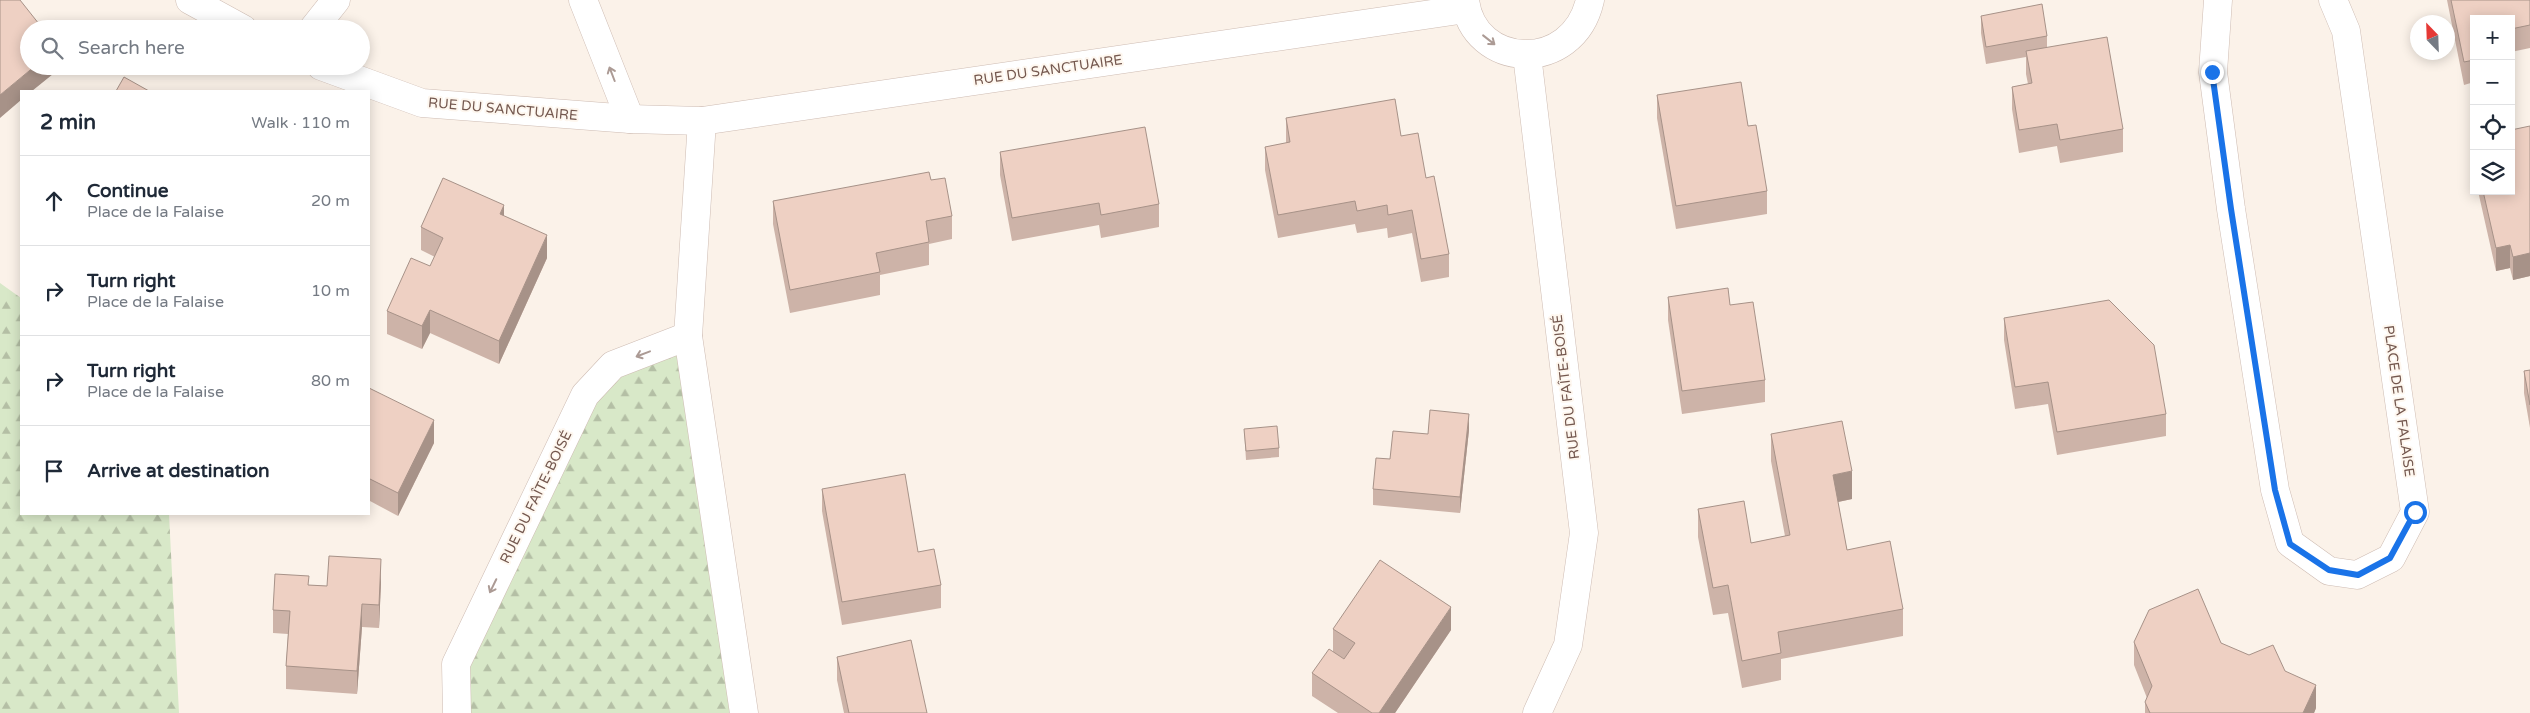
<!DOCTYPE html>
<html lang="en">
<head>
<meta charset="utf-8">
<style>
	body { margin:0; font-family:"Varela Round",sans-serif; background:#f2f2f3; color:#1f2937 }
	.controls { position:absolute; right:15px; top:15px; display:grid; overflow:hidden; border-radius:0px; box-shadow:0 2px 12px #0003 }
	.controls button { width:45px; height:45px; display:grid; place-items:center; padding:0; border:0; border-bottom:1px solid #e0e1e3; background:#fff; color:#1f2937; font:25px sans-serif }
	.compass { position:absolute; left:2410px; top:15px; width:45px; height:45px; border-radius:50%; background:#fff; box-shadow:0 2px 12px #0003; rotate:337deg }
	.stop { position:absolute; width:15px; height:15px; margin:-11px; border:4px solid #1a73e8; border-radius:50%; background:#fff }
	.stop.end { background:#1a73e8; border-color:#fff; box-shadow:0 1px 5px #0008 }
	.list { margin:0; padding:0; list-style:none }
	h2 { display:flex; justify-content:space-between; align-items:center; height:65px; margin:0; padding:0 20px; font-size:21px }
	h2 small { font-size:16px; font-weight:400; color:#747a83 }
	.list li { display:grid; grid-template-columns:32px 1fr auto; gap:15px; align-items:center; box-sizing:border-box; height:90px; padding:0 20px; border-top:1px solid #e0e1e3 }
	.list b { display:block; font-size:19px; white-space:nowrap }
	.list p { margin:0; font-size:16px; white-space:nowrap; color:#747a83 }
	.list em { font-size:16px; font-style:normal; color:#747a83 }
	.icon { flex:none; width:28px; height:28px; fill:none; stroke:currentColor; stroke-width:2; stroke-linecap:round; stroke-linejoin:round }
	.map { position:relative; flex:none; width:2530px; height:713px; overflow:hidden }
	.search { position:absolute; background:#fff; box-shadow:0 2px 12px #0003; left:20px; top:20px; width:350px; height:55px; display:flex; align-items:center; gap:12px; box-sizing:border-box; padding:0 18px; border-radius:28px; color:#747a83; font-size:19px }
	.panel { position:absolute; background:#fff; box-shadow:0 2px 12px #0003; left:20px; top:90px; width:350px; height:425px; border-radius:0px }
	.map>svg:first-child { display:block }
	.forest { fill:url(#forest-firs) }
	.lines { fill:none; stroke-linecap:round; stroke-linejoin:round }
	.minor-casing { stroke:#cebcb3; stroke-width:29 }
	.minor { stroke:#fff; stroke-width:28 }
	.wall { fill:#cdb3a8 }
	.shaded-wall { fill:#a79288 }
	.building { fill:#eed0c3; stroke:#a79288 }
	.oneway { stroke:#ac9b95 }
	.route { stroke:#1a73e8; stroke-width:6 }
	.labels { text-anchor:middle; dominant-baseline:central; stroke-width:4; stroke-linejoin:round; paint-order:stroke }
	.street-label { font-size:14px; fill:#74584f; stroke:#fef7ef }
</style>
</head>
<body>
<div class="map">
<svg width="2530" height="713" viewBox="0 0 2530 713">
	<defs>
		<pattern id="forest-firs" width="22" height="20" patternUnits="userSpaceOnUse" patternTransform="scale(1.25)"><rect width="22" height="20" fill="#d8e8c8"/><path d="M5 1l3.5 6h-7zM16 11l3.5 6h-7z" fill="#b4bfa5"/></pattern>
	</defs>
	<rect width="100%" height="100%" fill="#fbf2e9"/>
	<!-- forest -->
	<g class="forest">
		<polygon points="0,283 21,298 21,514 169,514 179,713 0,713"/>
		<polygon points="688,336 744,713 457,713 456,664 585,395"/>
	</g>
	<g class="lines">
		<defs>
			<g id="minor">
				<polyline points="190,0 243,29"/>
				<polyline points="583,0 630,119"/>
				<path d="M1465 0C1473 69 1573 75 1590 0"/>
				<polyline points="2218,0 2213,72 2231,209 2275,490 2290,543 2329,571 2357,575 2391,558 2415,512 2346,31 2333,0"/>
				<polyline points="313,29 336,0"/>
				<polyline points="1527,55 1584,533 1568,645 1537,713"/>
				<polyline points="321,66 422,103 630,119 702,121 1466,9"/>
				<polyline points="702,121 688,336 744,713"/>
				<polyline points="457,713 456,664 585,395 613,365 688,336"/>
			</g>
		</defs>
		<!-- minor casing -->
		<use href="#minor" class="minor-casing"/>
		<!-- minor -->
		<use href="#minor" class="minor"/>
	</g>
	<!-- wall -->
	<g class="wall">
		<polygon points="2447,0 2530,0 2530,48 2511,52 2511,19 2474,19 2474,82 2464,85"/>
		<polygon points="1981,16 2047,36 2047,48 2123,129 2123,152 2060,163 2057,146 2019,153 2012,109 2012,87 2028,84 2026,74 2026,57 1986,64 1981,33"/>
		<rect x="2511" y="52" width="2" height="23"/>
		<polygon points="1657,95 1748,126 1767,191 1767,214 1676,229 1657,118"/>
		<polygon points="1286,118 1401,136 1426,178 1449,254 1449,277 1421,282 1412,233 1388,238 1387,228 1357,233 1355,224 1278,238 1265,170 1265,147 1286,143"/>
		<polygon points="2530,126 2530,276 2513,280 2510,268 2496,271 2478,191 2511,191"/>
		<polygon points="2474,138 2474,170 2472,162 2472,139"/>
		<polygon points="1000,152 1159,204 1159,227 1101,238 1099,225 1012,241 1000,175"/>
		<polygon points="931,180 952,216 952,239 929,244 929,265 880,275 880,295 790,313 773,224 773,201"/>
		<polygon points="504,216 547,258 499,364 430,333 422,349 387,334 387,311 430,266 435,257 421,250 421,227"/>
		<polygon points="1668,297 1730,305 1765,380 1765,402 1682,414 1668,320"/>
		<polygon points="2004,318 2166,414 2166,436 2057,455 2048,404 2015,409 2004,340"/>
		<polygon points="2530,370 2530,428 2524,393 2524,371"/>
		<polygon points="369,388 434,443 398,516 370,501"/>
		<polygon points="1244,429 1279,448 1279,457 1246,460"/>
		<polygon points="1469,430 1460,513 1373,505 1373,489 1390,459 1428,434"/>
		<polygon points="1771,434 1852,499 1838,502 1847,550 1903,609 1903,636 1781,659 1781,680 1742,688 1728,613 1713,615 1698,537 1698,509 1751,543 1785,536 1771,461"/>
		<polygon points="822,489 918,552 941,585 941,608 842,625 822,511"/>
		<polygon points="381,582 379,628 362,627 357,694 286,689 286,666 288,634 273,633 273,610 309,585 327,586"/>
		<polygon points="1333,629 1451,630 1395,713 1338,713 1312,696 1312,673 1344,659 1333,652"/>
		<polygon points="2134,642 2221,643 2316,708 2314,713 2145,713 2145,702 2147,698 2134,665"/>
		<polygon points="837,657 927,713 844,713 837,680"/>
	</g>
	<!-- shaded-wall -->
	<g class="shaded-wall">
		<polygon points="35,66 58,66 58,70 32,91 21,91 21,100 0,118 0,95"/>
		<polygon points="504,205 504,228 500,214"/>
		<polygon points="547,235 547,258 499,364 499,341"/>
		<polygon points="2510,245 2510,268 2496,271 2496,248"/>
		<polygon points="2530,253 2530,276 2513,280 2513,257"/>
		<polygon points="430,310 430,333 422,349 422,326"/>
		<polygon points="1469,414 1469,430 1460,513 1460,497"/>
		<polygon points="434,420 434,443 398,516 398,493"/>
		<polygon points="1852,471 1852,499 1833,503 1833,475"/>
		<polygon points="370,479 370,501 369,503 369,480"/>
		<polygon points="381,559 381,582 379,628 379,605"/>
		<polygon points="362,604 362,627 357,694 357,671"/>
		<polygon points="1451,607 1451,630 1395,713 1379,713"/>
		<polygon points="2316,685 2316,708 2314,713 2303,713"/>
	</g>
	<!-- building -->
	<g class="building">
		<polygon points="0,0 20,0 43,29 29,29 29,66 35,66 0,95"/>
		<polygon points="2451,0 2530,0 2530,25 2511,29 2511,19 2474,19 2474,60 2464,62"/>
		<polygon points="2042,4 2047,36 1986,47 1981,16"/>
		<polygon points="2107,37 2123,129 2060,140 2057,124 2019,130 2012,87 2032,83 2026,51"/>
		<polygon points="2511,42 2513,52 2511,52"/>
		<polygon points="124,77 149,91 116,91"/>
		<polygon points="1741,82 1748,126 1756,125 1767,191 1676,206 1657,95"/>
		<polygon points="1395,99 1401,136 1418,133 1426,178 1434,176 1449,254 1421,259 1412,210 1388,215 1387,205 1357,211 1355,201 1278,215 1265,147 1290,142 1286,118"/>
		<polygon points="2530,126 2530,253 2513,257 2510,245 2496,248 2483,191 2511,191 2511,130"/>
		<polygon points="1145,127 1159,204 1101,215 1099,203 1012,218 1000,152"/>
		<polygon points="929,172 931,180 945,178 952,216 926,221 929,242 876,253 880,272 790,290 773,201"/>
		<polygon points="443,178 504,205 500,214 547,235 499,341 430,310 422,326 387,311 411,258 430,266 443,238 421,227"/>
		<polygon points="1728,288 1730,305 1753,302 1765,380 1682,391 1668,297"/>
		<polygon points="2109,300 2154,345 2166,414 2057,432 2048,382 2015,387 2004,318"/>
		<polygon points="2530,370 2530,405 2524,371"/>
		<polygon points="369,388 434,420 398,493 370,479 369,480"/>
		<polygon points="1430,410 1469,414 1460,497 1373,489 1376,458 1390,459 1393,431 1428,434"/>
		<polygon points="1842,421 1852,471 1833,475 1847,550 1890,541 1903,609 1778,632 1781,653 1742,661 1728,585 1713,588 1698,509 1744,501 1751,543 1790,535 1771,434"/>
		<polygon points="1277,426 1279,448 1246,451 1244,429"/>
		<polygon points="905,474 918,552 934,549 941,585 842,602 822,489"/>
		<polygon points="329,556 381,559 379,605 362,604 357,671 286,666 290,611 273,610 275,574 309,576 308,585 327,586"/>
		<polygon points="1380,560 1451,607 1379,713 1372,713 1312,673 1329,649 1344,659 1355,643 1333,629"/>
		<polygon points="2198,589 2221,643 2249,655 2273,645 2285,671 2316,685 2303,713 2150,713 2145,702 2152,686 2134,642 2149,610"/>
		<polygon points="911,640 927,713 849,713 837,657"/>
	</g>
	<!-- one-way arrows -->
	<defs><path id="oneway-shaft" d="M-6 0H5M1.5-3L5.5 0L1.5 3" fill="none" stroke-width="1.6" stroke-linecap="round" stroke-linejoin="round" transform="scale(1.25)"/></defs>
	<g class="oneway">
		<use href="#oneway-shaft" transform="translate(1489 40) rotate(38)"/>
		<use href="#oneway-shaft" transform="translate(612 74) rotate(-111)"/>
		<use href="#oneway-shaft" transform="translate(643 354) rotate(159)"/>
		<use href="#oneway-shaft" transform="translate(493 586) rotate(116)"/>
	</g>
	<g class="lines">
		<!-- route -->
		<polyline class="route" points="2212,72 2231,209 2275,490 2290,544 2329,570 2358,575 2390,558 2415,512"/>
	</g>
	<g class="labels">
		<!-- street labels -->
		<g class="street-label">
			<text transform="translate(1048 70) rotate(-8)">RUE DU SANCTUAIRE</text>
			<text transform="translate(503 109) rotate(5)">RUE DU SANCTUAIRE</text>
			<text transform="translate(1566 387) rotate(-97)">RUE DU FAÎTE-BOISÉ</text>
			<text transform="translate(2399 401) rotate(82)">PLACE DE LA FALAISE</text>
			<text transform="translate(536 497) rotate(-64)">RUE DU FAÎTE-BOISÉ</text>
		</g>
	</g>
</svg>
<div class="controls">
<button>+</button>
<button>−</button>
<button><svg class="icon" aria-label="locate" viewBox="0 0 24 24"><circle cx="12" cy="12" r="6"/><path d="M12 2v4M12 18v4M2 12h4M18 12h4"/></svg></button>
<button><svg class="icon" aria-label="layers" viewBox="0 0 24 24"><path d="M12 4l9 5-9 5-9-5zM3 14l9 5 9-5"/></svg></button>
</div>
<svg class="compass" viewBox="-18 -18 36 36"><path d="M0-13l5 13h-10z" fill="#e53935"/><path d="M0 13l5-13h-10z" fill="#747a83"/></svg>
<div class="stop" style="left:2415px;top:512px"></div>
<div class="stop end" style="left:2212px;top:72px"></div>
<div class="search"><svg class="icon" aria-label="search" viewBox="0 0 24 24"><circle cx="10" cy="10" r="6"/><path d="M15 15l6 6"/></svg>Search here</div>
<section class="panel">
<h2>2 min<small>Walk · 110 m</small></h2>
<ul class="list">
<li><svg class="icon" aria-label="ahead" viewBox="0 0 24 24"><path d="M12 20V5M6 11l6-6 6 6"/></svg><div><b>Continue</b><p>Place de la Falaise</p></div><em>20 m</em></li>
<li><svg class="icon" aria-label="right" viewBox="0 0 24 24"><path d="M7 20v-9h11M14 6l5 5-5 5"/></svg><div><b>Turn right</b><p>Place de la Falaise</p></div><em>10 m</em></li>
<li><svg class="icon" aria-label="right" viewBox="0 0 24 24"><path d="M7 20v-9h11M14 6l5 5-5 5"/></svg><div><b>Turn right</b><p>Place de la Falaise</p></div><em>80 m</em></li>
<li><svg class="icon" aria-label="arrive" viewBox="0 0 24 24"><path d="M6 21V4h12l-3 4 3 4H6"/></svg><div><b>Arrive at destination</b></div></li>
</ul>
</section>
</div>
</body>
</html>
